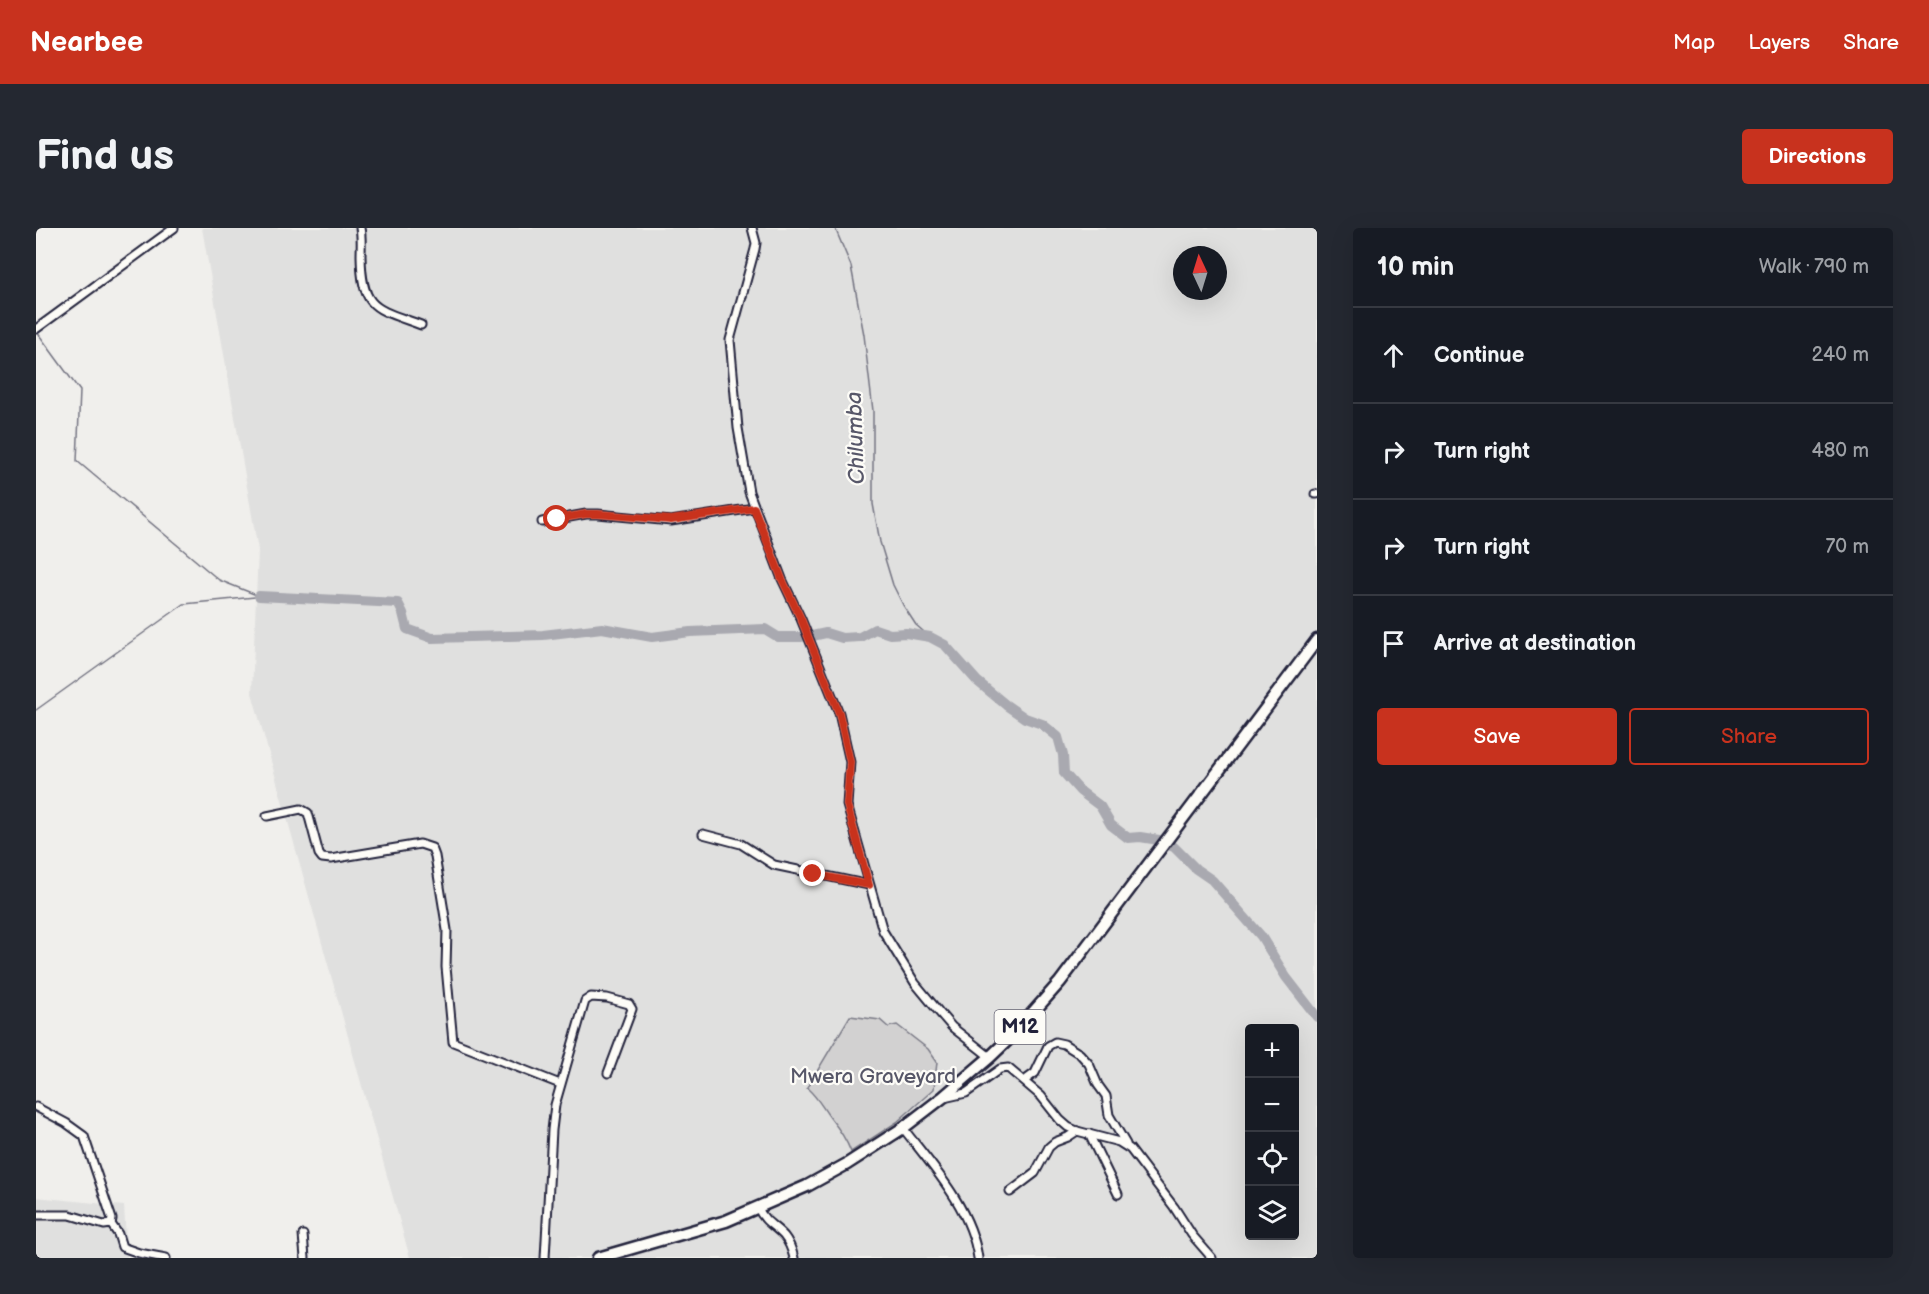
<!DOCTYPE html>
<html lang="en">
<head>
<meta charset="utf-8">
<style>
	body { margin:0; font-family:"Balsamiq Sans",sans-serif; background:#242831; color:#f1f3f6 }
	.controls { position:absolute; right:18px; bottom:18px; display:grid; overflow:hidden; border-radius:6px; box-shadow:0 6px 24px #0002 }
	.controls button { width:54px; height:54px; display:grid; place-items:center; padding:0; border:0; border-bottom:2px solid #363941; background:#171b24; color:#f1f3f6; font:30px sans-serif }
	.compass { position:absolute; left:1137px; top:18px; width:54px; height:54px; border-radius:50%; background:#171b24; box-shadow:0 6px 24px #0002; rotate:356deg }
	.stop { position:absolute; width:18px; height:18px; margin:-14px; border:4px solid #c8321e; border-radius:50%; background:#fff }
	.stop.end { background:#c8321e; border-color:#fff; box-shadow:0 2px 6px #0008 }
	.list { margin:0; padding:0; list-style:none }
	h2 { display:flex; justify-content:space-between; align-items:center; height:78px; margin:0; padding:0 24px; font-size:26px }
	h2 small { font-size:20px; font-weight:400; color:#9ea1a6 }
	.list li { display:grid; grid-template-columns:39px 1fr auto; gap:18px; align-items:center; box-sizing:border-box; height:96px; padding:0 24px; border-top:2px solid #363941 }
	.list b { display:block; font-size:22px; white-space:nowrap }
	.list em { font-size:20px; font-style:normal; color:#9ea1a6 }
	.actions { display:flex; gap:12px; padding:18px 24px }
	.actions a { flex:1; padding:14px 0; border:2px solid #c8321e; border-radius:6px; text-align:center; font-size:21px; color:#c8321e }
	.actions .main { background:#c8321e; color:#fff }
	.icon { flex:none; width:33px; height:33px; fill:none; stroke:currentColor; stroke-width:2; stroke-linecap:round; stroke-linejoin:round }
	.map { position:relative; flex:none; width:1281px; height:1030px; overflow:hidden; border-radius:6px }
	header { display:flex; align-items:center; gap:36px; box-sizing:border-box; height:84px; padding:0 30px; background:#c8321e; color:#fff }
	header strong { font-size:28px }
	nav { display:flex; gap:33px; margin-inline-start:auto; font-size:21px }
	.intro { display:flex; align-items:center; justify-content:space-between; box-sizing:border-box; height:144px; padding:0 36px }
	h1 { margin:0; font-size:42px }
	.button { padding:15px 27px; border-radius:6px; background:#c8321e; color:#fff; font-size:21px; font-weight:700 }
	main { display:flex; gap:36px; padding:0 36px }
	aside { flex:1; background:#171b24; border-radius:6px; box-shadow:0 6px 24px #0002 }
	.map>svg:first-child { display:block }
	.built { fill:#e0e0df; fill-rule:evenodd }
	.green { fill:#d2d1d1; stroke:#7a7a86; stroke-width:1.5 }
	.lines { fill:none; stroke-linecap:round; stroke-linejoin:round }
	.stream { stroke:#737381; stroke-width:1.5 }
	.river { stroke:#a9a9b0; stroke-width:10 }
	.minor-casing { stroke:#22223b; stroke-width:11 }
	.trunk-casing { stroke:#22223b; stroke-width:15 }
	.minor { stroke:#fdfcf7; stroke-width:7 }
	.trunk { stroke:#fdfcf7; stroke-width:10 }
	.route { stroke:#c8321e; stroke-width:8 }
	.labels { text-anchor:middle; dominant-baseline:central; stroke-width:4.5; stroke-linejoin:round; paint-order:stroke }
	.shield { fill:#fdfcf7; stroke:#646373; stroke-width:1.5 }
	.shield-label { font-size:20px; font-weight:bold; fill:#22223b }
	.park-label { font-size:21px; fill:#575768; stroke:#fdfcf7 }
	.water-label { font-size:22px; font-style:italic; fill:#58586a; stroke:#fdfcf7 }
</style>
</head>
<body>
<header>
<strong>Nearbee</strong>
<nav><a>Map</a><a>Layers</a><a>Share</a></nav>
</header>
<div class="intro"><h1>Find us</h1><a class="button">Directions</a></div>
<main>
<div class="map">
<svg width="1281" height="1030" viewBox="0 0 1281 1030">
	<rect width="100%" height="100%" fill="#f0efec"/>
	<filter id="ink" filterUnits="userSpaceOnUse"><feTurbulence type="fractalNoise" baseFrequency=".0167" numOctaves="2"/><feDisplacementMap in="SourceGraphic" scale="12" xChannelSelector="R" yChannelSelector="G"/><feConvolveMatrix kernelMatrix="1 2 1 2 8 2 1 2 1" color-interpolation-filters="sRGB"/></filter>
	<g filter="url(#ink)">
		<!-- built -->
		<g class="built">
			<path d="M166 0H1281V1030H374L216 465 222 322ZM1146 27H1182V63H1146ZM1214 800H1258V1008H1214Z"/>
			<polygon points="0,969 88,978 91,1030 0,1030"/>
		</g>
		<!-- green -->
		<path class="green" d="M814 788 844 792 852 799 861 797 892 821 901 834 898 861 861 894 815 924C810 911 804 902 795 891 785 878 784 872 771 860Z"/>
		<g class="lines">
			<!-- stream -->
			<g class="stream">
				<polyline points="799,0 815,38 828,107 837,183 837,276 844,314 857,357 867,377 880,397 894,409"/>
				<polyline points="1,104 44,163 41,233 183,352 223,368"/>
				<polyline points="0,482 148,376 219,369"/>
			</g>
			<!-- river -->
			<g class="river">
				<polyline points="223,368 362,375 367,385 371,401 396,410 507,407 566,400 616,409 654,404 729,401 742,409 766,409"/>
				<polyline points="776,408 790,405 806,410 824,409 839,401 854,406 870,405 894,409 909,417 941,453 970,477 989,490 1006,496 1022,509 1027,527 1028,545 1044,563 1064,578 1075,597 1092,610 1104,609 1123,612"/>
				<polyline points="1133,617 1138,619 1160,641 1176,652 1225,708 1250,749 1281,789"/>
			</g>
			<defs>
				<g id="minor">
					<path d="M324 0C326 9 325 19 325 28 326 82 339 80 385 97"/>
					<polyline points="716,0 720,15 719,21 694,112 702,200 713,264 746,351 765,391 803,485 814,534 811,577 847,703 879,755 903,784 916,799 954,829"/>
					<polyline points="0,101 138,0"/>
					<polyline points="1279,266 1281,266"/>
					<polyline points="506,294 550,286 562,286 635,293 718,280"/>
					<polyline points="231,588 265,581 272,585 283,626 286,630 295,631 384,616 396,620 399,628 411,702 410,739 417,814 524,856"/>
					<polyline points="667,606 705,616 738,637 833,657"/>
					<polyline points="988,853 999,845 1012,818 1019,814 1028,816 1044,826 1053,836 1062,857 1070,868 1073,887 1090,916"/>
					<polyline points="908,870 930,865 964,841 972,840 1005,868 1024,892 1032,899 1041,903 1083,914 1094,921 1138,979 1156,1007 1176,1030"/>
					<polyline points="0,879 30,895 48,908 76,991 75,996 82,1006 86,1019 103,1025 130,1030"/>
					<path d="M867 900C897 939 935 980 942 1030"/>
					<polyline points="1053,906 1082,966"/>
					<polyline points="974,964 999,945 1013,919 1019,914 1032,909 1041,903"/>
					<path d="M722 980C729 995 738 997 748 1008 753 1014 756 1022 758 1030"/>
					<polyline points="0,987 34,987 68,997 75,996"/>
					<polyline points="267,1007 269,1030"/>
					<polyline points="509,1030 516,902 519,877 549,773 555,769 571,770 593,776 596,781 572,845"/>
				</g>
				<polyline id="trunk" points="562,1030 690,993 771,958 811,936 867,900 906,870 954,829 976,808 1024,754 1281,412"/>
			</defs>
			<!-- minor casing -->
			<use href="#minor" class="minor-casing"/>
			<!-- trunk casing -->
			<use href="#trunk" class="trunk-casing"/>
			<!-- minor -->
			<use href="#minor" class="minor"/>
			<!-- trunk -->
			<use href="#trunk" class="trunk"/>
		</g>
	</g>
	<g class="lines" filter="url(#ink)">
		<!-- route -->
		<polyline class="route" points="521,291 550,286 562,286 635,292 718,280 746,351 765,391 803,485 814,534 811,577 833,657 777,646"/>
	</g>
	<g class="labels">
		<!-- shield labels -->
		<rect class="shield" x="958.5" y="782" width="51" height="34" rx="4.5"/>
		<g class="shield-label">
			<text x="984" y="799">M12</text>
		</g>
		<!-- park labels -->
		<g class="park-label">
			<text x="837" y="848">Mwera Graveyard</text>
		</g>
		<!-- water labels -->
		<g class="water-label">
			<text transform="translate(820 210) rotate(-92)">Chilumba</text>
		</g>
	</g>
</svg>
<div class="controls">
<button>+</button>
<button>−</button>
<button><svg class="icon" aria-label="locate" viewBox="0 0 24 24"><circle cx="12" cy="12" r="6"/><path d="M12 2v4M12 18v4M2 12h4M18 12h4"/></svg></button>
<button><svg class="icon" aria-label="layers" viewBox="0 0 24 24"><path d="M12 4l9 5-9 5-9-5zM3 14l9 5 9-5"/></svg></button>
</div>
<svg class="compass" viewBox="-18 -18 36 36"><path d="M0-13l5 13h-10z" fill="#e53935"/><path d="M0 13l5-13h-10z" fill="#9ea1a6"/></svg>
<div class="stop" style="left:521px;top:291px"></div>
<div class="stop end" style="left:777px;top:646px"></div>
</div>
<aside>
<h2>10 min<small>Walk · 790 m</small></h2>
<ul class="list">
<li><svg class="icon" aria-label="ahead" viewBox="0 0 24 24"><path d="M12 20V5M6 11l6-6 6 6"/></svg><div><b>Continue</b></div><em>240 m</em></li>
<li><svg class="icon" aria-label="right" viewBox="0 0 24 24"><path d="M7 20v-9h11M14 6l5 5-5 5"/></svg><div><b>Turn right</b></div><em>480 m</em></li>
<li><svg class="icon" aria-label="right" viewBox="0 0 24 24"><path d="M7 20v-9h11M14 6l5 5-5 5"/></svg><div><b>Turn right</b></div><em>70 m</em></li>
<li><svg class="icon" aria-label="arrive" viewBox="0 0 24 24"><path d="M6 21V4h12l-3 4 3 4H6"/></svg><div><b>Arrive at destination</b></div></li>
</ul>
<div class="actions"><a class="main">Save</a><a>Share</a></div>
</aside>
</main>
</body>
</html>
